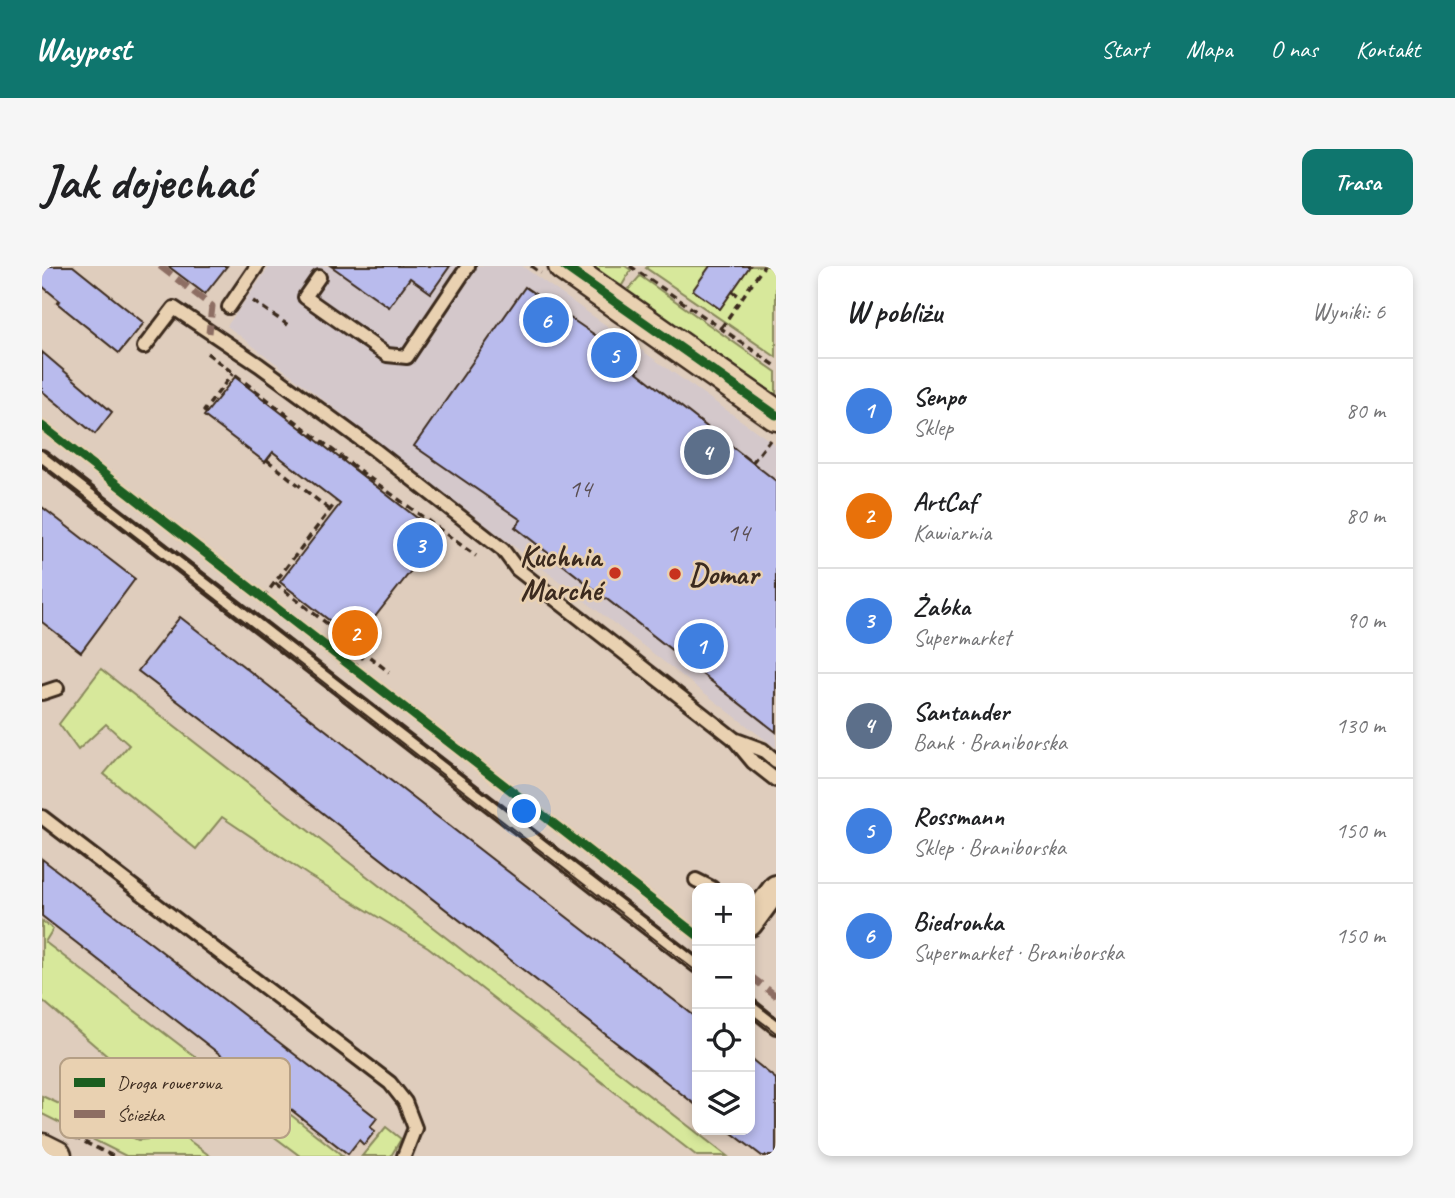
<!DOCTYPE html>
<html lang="pl">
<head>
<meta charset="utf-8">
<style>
	body { margin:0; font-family:Caveat,sans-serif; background:#f6f6f6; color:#202124 }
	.controls { position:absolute; right:21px; bottom:21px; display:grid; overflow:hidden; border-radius:14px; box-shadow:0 4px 10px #0003 }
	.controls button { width:63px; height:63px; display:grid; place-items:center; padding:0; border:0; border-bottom:2px solid #e0e0e0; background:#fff; color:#202124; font:35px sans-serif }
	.you { position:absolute; left:483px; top:546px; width:24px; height:24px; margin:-18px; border:5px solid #fff; border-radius:50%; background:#1a73e8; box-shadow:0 0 0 10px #1a73e833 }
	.badge { display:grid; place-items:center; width:46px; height:46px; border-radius:50%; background:#0f766e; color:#fff; font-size:23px; font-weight:700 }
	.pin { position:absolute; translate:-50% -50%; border:4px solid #fff; box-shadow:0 2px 7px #0006 }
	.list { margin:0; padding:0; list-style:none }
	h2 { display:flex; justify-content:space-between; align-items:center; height:91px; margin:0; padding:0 28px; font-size:30px }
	h2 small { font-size:23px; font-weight:400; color:#757577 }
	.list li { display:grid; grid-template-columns:46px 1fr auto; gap:21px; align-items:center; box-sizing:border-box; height:105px; padding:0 28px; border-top:2px solid #e0e0e0 }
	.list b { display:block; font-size:26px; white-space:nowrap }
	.list p { margin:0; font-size:23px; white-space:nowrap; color:#757577 }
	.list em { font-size:23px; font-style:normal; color:#757577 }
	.icon { flex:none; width:38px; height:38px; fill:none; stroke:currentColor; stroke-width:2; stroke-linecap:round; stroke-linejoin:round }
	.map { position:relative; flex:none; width:734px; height:890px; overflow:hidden; border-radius:14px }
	header { display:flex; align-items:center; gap:42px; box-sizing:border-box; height:98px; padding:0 35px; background:#0f766e; color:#fff }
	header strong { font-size:33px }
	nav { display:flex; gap:38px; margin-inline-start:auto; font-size:24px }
	.intro { display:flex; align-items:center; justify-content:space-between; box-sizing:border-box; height:168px; padding:0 42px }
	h1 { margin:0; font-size:49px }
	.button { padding:18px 32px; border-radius:14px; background:#0f766e; color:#fff; font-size:24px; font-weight:700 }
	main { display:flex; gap:42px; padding:0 42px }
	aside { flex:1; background:#fff; border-radius:14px; box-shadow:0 4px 10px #0003 }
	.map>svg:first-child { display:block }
	.built { fill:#d4c8cb }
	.green { fill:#d7e89b; stroke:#89895c; stroke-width:2 }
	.building { fill:#b9bbed; stroke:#3b2a1e; stroke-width:2 }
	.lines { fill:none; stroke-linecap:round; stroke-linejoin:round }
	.service-casing { stroke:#3b2a1e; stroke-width:18 }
	.minor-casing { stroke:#3b2a1e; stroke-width:30 }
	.tertiary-casing { stroke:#3b2a1e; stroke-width:35 }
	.path { stroke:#3b2a1e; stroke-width:3.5; stroke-dasharray:7 5; stroke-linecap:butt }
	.service { stroke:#e9d1b1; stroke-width:12 }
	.minor { stroke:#e9d1b1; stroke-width:24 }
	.tertiary { stroke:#e9d1b1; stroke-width:30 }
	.tram { stroke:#3b2a1e; stroke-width:2 }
	.quiet { stroke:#8d6e63; stroke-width:7; stroke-dasharray:14 7; stroke-linecap:butt }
	.cycleway-casing { stroke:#e9d1b1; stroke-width:13 }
	.cycleway { stroke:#1b5e20; stroke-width:9 }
	.poi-dot { fill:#c8321e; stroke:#e9d1b1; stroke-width:2.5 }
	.labels { text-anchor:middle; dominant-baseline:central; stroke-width:5; stroke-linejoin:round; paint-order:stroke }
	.number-label { font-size:26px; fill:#5a4e52 }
	.poi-label { font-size:30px; font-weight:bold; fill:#3b2a1e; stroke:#e9d1b1; text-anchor:end }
	.key { fill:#e9d1b1; stroke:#b59f85; stroke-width:2 }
	.key-label { font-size:19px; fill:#3b2a1e }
</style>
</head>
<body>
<header>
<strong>Waypost</strong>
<nav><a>Start</a><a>Mapa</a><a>O nas</a><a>Kontakt</a></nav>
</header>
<div class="intro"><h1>Jak dojechać</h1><a class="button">Trasa</a></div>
<main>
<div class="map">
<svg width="734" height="890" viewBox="0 0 734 890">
	<rect width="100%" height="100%" fill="#dfcdbd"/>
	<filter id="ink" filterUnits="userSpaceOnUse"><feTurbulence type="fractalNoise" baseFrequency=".0143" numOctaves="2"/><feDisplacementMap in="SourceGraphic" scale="14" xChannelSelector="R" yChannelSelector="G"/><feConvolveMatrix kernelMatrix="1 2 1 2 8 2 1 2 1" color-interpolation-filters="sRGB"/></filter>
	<g filter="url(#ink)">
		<!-- built -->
		<polygon class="built" points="228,0 480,0 734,179 734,482 185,60"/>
		<!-- green -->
		<g class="green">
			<polygon points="550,0 583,0 589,4 579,21"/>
			<polygon points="606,0 734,0 734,91 604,2"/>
			<polygon points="598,10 734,106 734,129 585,25"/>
			<polygon points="59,403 88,426 685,890 655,890 386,681 266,609 180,551 154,583 62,508 87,479 64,458 36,484 17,458"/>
			<polygon points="0,655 11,663 3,676 240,857 249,849 301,890 258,890 172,826 143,857 0,734"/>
			<polygon points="0,830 96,874 141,870 168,890 84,890 0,848"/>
			<polygon points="344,861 359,873 349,890 320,890"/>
		</g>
		<!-- building -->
		<g class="building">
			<polygon points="0,0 31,0 102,57 77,87 15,37 18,35 0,20"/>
			<polygon points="126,0 185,0 163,28"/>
			<polygon points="289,0 408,0 389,27 368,12 347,41"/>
			<polygon points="668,0 708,0 678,43 651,24"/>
			<polygon points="483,21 572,82 597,103 595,106 734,215 734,466 473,261 479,254 372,180"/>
			<polygon points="0,86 70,146 53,168 0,125"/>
			<polygon points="193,111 397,269 314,375 238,316 298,238 231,186 223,196 162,150"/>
			<polygon points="0,241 93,313 39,386 0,356"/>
			<polygon points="138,351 655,752 655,840 222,501 96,405"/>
			<polygon points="0,593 335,852 328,861 333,865 322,879 317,874 306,888 0,650"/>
			<polygon points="708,792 734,813 734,890 720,890 686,864 708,864"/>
		</g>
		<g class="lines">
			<defs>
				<g id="service">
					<polyline points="277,11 263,31 345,89 365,91 426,0"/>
					<polyline points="187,41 215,0"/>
					<polyline points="102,81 132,42 217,99 333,184 461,284 475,303 691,472 711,496 734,514"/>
					<polyline points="0,191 655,700"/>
					<polyline points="0,427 15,422"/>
					<polyline points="694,474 721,484 734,495"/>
					<polyline points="0,551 348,817 363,836 373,862 362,890"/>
					<polyline points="654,614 670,622"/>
					<polyline points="708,740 734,761"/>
				</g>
				<polyline id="minor" points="708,657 734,622"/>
				<g id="tertiary">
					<polyline points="522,0 734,149"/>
					<polyline points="0,883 14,890"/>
				</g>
			</defs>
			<!-- service casing -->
			<use href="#service" class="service-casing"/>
			<!-- minor casing -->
			<use href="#minor" class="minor-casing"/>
			<!-- tertiary casing -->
			<use href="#tertiary" class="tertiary-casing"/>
			<!-- path -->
			<g class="path">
				<polyline points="489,0 499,7"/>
				<polyline points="588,0 734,100"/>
				<polyline points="690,25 700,32"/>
				<polyline points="211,35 246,59"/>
				<polyline points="679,62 722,0"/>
				<polyline points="165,87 318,205 434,290"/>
				<polyline points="165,147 162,145 191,107"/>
				<polyline points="225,194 288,244"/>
				<polyline points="710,197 728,174"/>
				<polyline points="233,317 347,406"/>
				<polyline points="221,332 294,236"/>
				<polyline points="311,402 322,388"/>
				<polyline points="32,871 71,890"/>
			</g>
			<!-- service -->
			<use href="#service" class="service"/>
			<!-- minor -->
			<use href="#minor" class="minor"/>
			<!-- tertiary -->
			<use href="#tertiary" class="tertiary"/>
			<!-- tram -->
			<g class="tram">
				<polyline points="0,184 655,692"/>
				<polyline points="0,198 655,706"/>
				<polyline points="708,733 734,753"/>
				<polyline points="708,747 734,767"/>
			</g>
			<!-- quiet -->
			<g class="quiet">
				<polyline points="118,0 170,40 167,67"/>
				<polyline points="708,710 734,730"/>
			</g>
			<defs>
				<g id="cycleway">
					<polyline points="522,0 734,149"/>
					<polyline points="0,160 655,669"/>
				</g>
			</defs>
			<!-- cycleway casing -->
			<use href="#cycleway" class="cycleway-casing"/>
			<!-- cycleway -->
			<use href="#cycleway" class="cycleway"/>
		</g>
	</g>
	<!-- markers -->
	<g class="poi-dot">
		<circle cx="573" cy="307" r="7"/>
		<circle cx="633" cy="308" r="7"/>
	</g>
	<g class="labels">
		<!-- number labels -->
		<g class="number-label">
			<text x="538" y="222">14</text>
			<text x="696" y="266">14</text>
		</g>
		<!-- poi labels -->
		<g class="poi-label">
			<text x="559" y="290">Kuchnia<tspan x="559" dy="34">Marché</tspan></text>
			<text x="647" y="308" text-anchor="start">Domar</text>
		</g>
	</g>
	<!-- legend -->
	<rect x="18" y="792" width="230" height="80" rx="10" class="key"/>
	<rect x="32" y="812" width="31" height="9" fill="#1b5e20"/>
	<rect x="32" y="844" width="31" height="8" fill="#8d6e63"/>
	<g class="key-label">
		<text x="75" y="823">Droga rowerowa</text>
		<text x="75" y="855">Ścieżka</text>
	</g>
</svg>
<div class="controls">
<button>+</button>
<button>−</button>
<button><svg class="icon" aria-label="locate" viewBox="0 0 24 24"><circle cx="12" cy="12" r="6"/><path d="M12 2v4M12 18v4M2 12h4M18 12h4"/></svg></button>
<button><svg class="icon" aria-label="layers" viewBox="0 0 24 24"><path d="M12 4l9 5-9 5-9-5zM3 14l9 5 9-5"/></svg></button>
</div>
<div class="you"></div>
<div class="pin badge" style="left:659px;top:380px;background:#3f7fe0">1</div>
<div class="pin badge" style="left:313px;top:367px;background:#e8710a">2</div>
<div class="pin badge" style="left:378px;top:279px;background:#3f7fe0">3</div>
<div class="pin badge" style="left:665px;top:186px;background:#5c6f8a">4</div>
<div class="pin badge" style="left:572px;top:89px;background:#3f7fe0">5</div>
<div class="pin badge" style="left:504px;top:54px;background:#3f7fe0">6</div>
</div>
<aside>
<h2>W pobliżu<small>Wyniki: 6</small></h2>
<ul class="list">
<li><span class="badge" style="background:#3f7fe0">1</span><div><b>Senpo</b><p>Sklep</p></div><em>80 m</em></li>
<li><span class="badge" style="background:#e8710a">2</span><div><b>ArtCaf</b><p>Kawiarnia</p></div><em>80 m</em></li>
<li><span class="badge" style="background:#3f7fe0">3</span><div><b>Żabka</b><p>Supermarket</p></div><em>90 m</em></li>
<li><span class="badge" style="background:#5c6f8a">4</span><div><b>Santander</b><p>Bank · Braniborska</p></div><em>130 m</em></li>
<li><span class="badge" style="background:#3f7fe0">5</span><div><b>Rossmann</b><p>Sklep · Braniborska</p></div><em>150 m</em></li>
<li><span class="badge" style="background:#3f7fe0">6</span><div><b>Biedronka</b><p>Supermarket · Braniborska</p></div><em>150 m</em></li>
</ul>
</aside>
</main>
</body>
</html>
